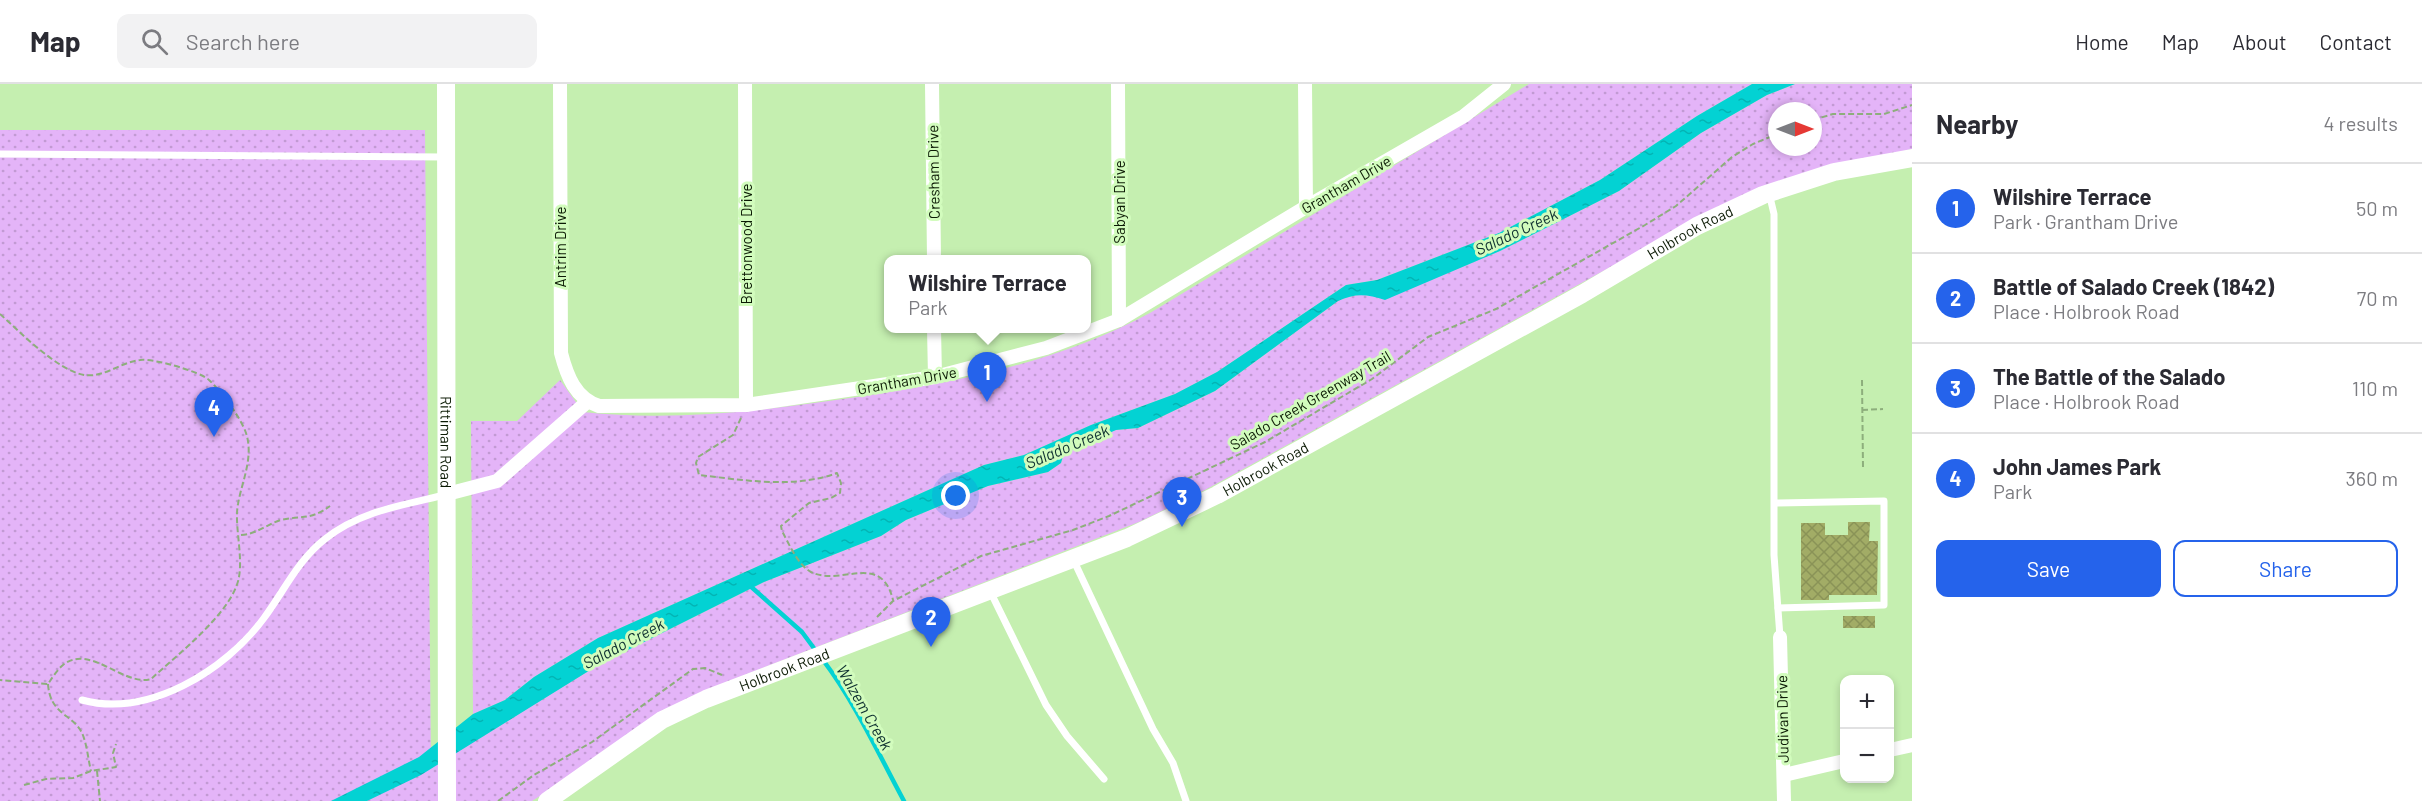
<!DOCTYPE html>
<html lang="en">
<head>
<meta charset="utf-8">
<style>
	body { margin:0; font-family:Barlow,sans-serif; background:#f2f2f3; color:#2b2b33 }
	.controls { position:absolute; right:18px; bottom:18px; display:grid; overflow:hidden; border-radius:12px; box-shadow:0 3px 9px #0003 }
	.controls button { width:54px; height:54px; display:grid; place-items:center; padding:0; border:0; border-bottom:2px solid #e1e1e2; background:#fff; color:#2b2b33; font:30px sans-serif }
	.compass { position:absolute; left:1768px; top:18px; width:54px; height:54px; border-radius:50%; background:#fff; box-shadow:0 3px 9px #0003; rotate:90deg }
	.you { position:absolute; left:956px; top:412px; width:21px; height:21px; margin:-15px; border:4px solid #fff; border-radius:50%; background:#1a73e8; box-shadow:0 0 0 9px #1a73e833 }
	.badge { display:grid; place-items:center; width:39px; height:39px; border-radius:50%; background:#2563eb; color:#fff; font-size:20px; font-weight:700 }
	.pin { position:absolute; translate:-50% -50px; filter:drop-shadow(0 2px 3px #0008) }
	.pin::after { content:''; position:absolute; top:32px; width:21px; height:18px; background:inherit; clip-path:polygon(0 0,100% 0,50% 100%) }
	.popup { position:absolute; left:884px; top:171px; width:207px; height:78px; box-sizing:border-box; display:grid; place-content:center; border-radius:12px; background:#fff; filter:drop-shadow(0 2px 4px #0005); font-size:20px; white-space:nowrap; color:#7c7c81 }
	.popup b { font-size:22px; color:#2b2b33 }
	.popup::after { content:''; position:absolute; left:50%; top:100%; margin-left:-12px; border:12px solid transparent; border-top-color:#fff }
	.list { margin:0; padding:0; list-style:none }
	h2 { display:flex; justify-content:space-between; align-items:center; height:78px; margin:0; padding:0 24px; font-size:26px }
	h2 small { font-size:20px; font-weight:400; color:#7c7c81 }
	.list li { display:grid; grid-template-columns:39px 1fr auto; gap:18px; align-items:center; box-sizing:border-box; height:90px; padding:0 24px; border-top:2px solid #e1e1e2 }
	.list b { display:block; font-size:22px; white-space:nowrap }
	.list p { margin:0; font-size:20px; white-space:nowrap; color:#7c7c81 }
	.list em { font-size:20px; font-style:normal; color:#7c7c81 }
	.actions { display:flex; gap:12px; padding:18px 24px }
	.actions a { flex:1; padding:14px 0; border:2px solid #2563eb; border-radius:12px; text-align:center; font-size:21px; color:#2563eb }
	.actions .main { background:#2563eb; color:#fff }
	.icon { flex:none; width:33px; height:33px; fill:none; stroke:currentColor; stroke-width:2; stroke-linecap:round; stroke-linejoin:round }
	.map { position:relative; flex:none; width:1912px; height:717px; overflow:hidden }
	header { display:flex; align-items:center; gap:36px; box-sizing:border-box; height:84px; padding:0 30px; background:#fff; border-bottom:2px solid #e1e1e2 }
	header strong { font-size:28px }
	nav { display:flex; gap:33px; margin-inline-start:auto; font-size:21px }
	.search { width:420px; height:54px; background:#f2f2f3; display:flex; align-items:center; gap:15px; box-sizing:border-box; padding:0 21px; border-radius:12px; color:#7c7c81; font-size:22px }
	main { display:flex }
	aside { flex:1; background:#fff }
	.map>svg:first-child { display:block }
	.park { fill:url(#park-dots); fill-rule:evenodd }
	.water { fill:url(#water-ripples) }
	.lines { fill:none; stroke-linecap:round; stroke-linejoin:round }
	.stream { stroke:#03d2d3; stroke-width:4.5 }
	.building { fill:url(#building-cross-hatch) }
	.path { stroke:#8dae7c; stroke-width:2; stroke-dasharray:6 3; stroke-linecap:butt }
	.lane { stroke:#fff; stroke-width:7 }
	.street { stroke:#fff; stroke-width:14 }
	.secondary { stroke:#fff; stroke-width:18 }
	.labels { text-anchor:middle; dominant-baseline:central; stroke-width:6; stroke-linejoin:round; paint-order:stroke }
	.street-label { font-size:15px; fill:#0b1a04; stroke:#d2fcbd }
	.water-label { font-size:16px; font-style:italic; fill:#0e3030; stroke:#d2fcbd }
</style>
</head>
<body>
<header>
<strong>Map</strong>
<div class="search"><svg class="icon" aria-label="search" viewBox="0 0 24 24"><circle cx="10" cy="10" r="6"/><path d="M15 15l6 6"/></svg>Search here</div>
<nav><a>Home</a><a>Map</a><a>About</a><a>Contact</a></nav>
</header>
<main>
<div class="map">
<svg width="1912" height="717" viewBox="0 0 1912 717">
	<defs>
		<pattern id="park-dots" width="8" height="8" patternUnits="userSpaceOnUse" patternTransform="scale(1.5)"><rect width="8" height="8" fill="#e4b4f8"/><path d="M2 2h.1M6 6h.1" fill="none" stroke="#c29ad3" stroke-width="1.8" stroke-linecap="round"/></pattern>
		<pattern id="water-ripples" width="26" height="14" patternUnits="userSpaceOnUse" patternTransform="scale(1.5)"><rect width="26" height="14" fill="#03d2d3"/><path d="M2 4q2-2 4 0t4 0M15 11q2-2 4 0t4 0" fill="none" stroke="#03b4b4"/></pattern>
		<pattern id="building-cross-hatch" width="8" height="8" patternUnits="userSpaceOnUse" patternTransform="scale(1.5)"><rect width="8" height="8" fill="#a2ac66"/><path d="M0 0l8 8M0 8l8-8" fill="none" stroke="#8a9357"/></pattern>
	</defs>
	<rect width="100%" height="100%" fill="#c5efb0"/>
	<!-- park -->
	<g class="park">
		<path d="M1529 0H1752L1697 32 1600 96 1499 149 1377 196 1346 201 1217 288 1175 310 1091 341 1024 371 984 381 598 554 534 593 505 616 473 630 471 337H517L560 296 583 328C667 337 753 328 836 316 944 301 1053 281 1150 229Z"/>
		<path d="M1795 0H1912V65L1809 89 1696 136 1205 406 1139 438 719 601 532 717H0V46H425L431 684 600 580 764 498 881 452 906 436 988 402 1048 388 1061 379 1064 369 1116 346 1138 344 1215 307 1338 217C1355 209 1368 210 1385 215L1500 167 1619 107 1701 49 1767 11ZM1777 27H1813V63H1777Z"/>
	</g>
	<!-- water -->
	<path class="water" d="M1752 0H1795L1767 11 1701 49 1619 107 1500 167 1385 216C1367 210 1355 209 1338 217L1215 307 1138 344 1116 346 1064 369 1061 379 1048 388 988 402 906 436 881 452 764 498 600 580 421 691 367 717H331L419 673 473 630 505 616 534 593 598 554 984 381 1024 371 1091 341 1175 310 1217 288 1346 201 1377 196 1499 149 1600 96 1697 32Z"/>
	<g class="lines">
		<!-- stream -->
		<g class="stream">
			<polyline points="748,500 802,548 816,567"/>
			<path d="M823 576C856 620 878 669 904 717"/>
		</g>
	</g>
	<!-- building -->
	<g class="building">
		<polygon points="1848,438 1870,438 1869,457 1878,457 1877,511 1829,511 1829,516 1801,516 1801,439 1825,439 1825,451 1848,451"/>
		<rect x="1843" y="532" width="32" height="12"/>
	</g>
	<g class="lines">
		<!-- path -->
		<g class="path">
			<polyline points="1813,36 1833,30 1884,30 1912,21"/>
			<path d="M0 230C20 248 57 286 84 291 104 294 121 278 140 276 153 274 201 288 209 296 221 307 241 334 246 349 254 373 242 397 238 420 234 440 243 470 239 493 233 528 177 571 151 595 124 603 90 559 63 581 57 586 52 594 48 600L0 596"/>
			<polyline points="1862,296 1863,383"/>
			<polyline points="1862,326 1883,325"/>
			<path d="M741 334 733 351 698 373 696 379 699 391C743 396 794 405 837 389L841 399 840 409 831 414 809 419 781 442 782 447C789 460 798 481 811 488 841 503 881 467 893 516"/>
			<path d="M241 451C257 450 267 440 281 436 303 431 309 437 330 422"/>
			<polyline points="877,533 893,517 981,472 1073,446 1109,432 1265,358 1372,295 1428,253 1496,225 1645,141 1676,122 1732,73 1753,60 1777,50"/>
			<path d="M48 600C50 631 73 630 82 649 87 660 88 675 91 687"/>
			<polyline points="97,687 100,717"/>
			<polyline points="24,701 46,695 73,694 91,687 116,683 113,669 116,660"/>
			<polyline points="498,717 534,691 592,658 693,585 705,584 722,591"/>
		</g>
		<!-- lane -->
		<g class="lane">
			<polyline points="0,70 444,73"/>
			<polyline points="1769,109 1774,130 1774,471 1780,553"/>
			<polyline points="1775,419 1884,417 1884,521 1778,524"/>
			<polyline points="1073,475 1153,645 1173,679 1186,717"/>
			<polyline points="991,509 1046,621 1067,652 1104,695"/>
			<path d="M82 616C148 634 225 587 264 534 284 507 298 476 325 455 360 427 403 421 445 411"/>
		</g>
		<!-- street -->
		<g class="street">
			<path d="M560 0 561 269C567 292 575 314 599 322L746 321 935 293 1046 264 1119 236 1306 123 1464 32 1504 0"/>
			<polyline points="745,0 746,321"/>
			<polyline points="932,0 934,176"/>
			<polyline points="1118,0 1119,236"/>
			<polyline points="1305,0 1306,123"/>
			<polyline points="934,244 935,293"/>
			<polyline points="447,410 497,397 587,318"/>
			<polyline points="1780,553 1784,717"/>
			<polyline points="1890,666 1912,661"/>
			<polyline points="1784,691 1844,677"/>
		</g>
		<!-- secondary -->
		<g class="secondary">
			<path id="s1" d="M446 0 447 717"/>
			<path id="s2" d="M547 717 662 636 706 615 1127 454 1217 411 1582 210 1697 142 1763 111 1834 88 1912 74"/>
		</g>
	</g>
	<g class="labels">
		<!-- street labels -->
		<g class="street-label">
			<text transform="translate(933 88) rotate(-91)">Cresham Drive</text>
			<text transform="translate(1346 100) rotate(-30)">Grantham Drive</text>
			<text transform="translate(1119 118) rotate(-90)">Sabyan Drive</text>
			<text stroke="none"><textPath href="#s2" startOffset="1281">Holbrook Road</textPath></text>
			<text transform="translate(746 160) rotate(-90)">Brettonwood Drive</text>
			<text transform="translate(560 163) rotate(-90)">Antrim Drive</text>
			<text transform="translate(907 296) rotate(-10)">Grantham Drive</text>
			<text transform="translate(1310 316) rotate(-30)">Salado Creek Greenway Trail</text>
			<text stroke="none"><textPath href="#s1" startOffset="358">Rittiman Road</textPath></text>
			<text stroke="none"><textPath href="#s2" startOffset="795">Holbrook Road</textPath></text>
			<text stroke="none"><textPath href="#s2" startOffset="273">Holbrook Road</textPath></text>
			<text transform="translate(1782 635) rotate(-91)">Judivan Drive</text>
		</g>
		<!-- water labels -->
		<g class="water-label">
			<text transform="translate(1516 147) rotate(-25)">Salado Creek</text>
			<text transform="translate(1067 362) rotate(-23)">Salado Creek</text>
			<text transform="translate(623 559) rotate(-28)">Salado Creek</text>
			<text transform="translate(865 623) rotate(60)">Walzem Creek</text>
		</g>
	</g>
</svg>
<div class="controls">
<button>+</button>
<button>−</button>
</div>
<svg class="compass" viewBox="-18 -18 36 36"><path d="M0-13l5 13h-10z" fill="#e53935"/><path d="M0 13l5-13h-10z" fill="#7c7c81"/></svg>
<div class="you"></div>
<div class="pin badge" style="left:987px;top:318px">1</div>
<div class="popup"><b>Wilshire Terrace</b>Park</div>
<div class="pin badge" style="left:931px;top:563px">2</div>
<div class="pin badge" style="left:1182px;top:443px">3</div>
<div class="pin badge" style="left:214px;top:353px">4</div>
</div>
<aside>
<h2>Nearby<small>4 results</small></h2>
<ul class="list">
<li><span class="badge">1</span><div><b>Wilshire Terrace</b><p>Park · Grantham Drive</p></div><em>50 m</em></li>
<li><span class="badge">2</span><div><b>Battle of Salado Creek (1842)</b><p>Place · Holbrook Road</p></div><em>70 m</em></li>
<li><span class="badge">3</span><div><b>The Battle of the Salado</b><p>Place · Holbrook Road</p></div><em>110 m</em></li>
<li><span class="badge">4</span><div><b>John James Park</b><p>Park</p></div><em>360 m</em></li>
</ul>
<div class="actions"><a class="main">Save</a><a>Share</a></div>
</aside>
</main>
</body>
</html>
